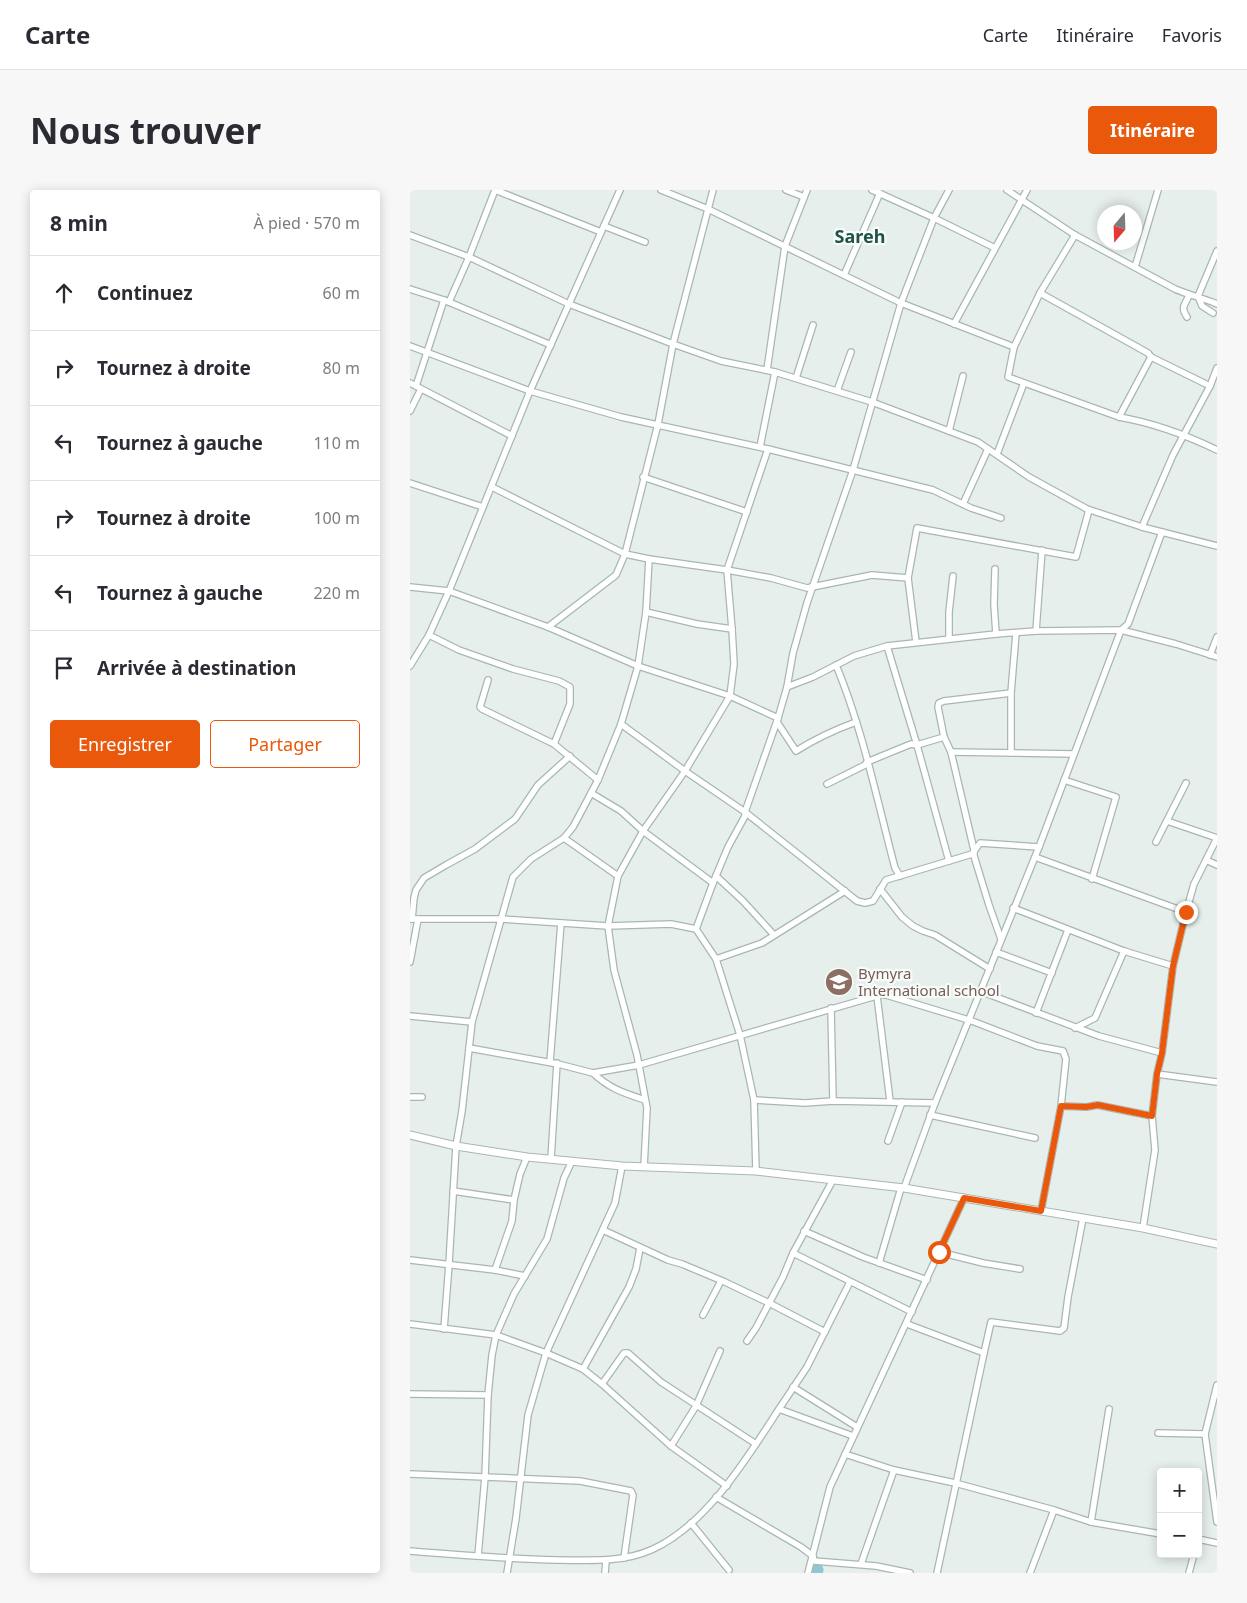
<!DOCTYPE html>
<html lang="fr">
<head>
<meta charset="utf-8">
<style>
	body { margin:0; font-family:"Noto Sans",sans-serif; background:#f7f7f7; color:#2b2b33 }
	.controls { position:absolute; right:15px; bottom:15px; display:grid; overflow:hidden; border-radius:5px; box-shadow:0 2px 12px #0003 }
	.controls button { width:45px; height:45px; display:grid; place-items:center; padding:0; border:0; border-bottom:1px solid #e1e1e2; background:#fff; color:#2b2b33; font:25px sans-serif }
	.compass { position:absolute; left:687px; top:15px; width:45px; height:45px; border-radius:50%; background:#fff; box-shadow:0 2px 12px #0003; rotate:199deg }
	.stop { position:absolute; width:15px; height:15px; margin:-11px; border:4px solid #ea580c; border-radius:50%; background:#fff }
	.stop.end { background:#ea580c; border-color:#fff; box-shadow:0 1px 5px #0008 }
	.list { margin:0; padding:0; list-style:none }
	h2 { display:flex; justify-content:space-between; align-items:center; height:65px; margin:0; padding:0 20px; font-size:21px }
	h2 small { font-size:16px; font-weight:400; color:#7c7c81 }
	.list li { display:grid; grid-template-columns:32px 1fr auto; gap:15px; align-items:center; box-sizing:border-box; height:75px; padding:0 20px; border-top:1px solid #e1e1e2 }
	.list b { display:block; font-size:19px; white-space:nowrap }
	.list em { font-size:16px; font-style:normal; color:#7c7c81 }
	.actions { display:flex; gap:10px; padding:15px 20px }
	.actions a { flex:1; padding:11px 0; border:1px solid #ea580c; border-radius:5px; text-align:center; font-size:18px; color:#ea580c }
	.actions .main { background:#ea580c; color:#fff }
	.icon { flex:none; width:28px; height:28px; fill:none; stroke:currentColor; stroke-width:2; stroke-linecap:round; stroke-linejoin:round }
	.map { position:relative; flex:none; width:807px; height:1383px; overflow:hidden; border-radius:5px }
	header { display:flex; align-items:center; gap:30px; box-sizing:border-box; height:70px; padding:0 25px; background:#fff; border-bottom:1px solid #e1e1e2 }
	header strong { font-size:24px }
	nav { display:flex; gap:28px; margin-inline-start:auto; font-size:18px }
	.intro { display:flex; align-items:center; justify-content:space-between; box-sizing:border-box; height:120px; padding:0 30px }
	h1 { margin:0; font-size:35px }
	.button { padding:12px 22px; border-radius:5px; background:#ea580c; color:#fff; font-size:18px; font-weight:700 }
	main { display:flex; gap:30px; padding:0 30px }
	aside { flex:1; background:#fff; border-radius:5px; box-shadow:0 2px 12px #0003 }
	.map>svg:first-child { display:block }
	.lines { fill:none; stroke-linecap:round; stroke-linejoin:round }
	.river { stroke:#8fc7d3; stroke-width:11 }
	.minor-casing { stroke:#a8b7b2; stroke-width:8 }
	.tertiary-casing { stroke:#a8b7b2; stroke-width:9 }
	.minor { stroke:#fff; stroke-width:5.5 }
	.tertiary { stroke:#fff; stroke-width:7 }
	.route { stroke:#ea580c; stroke-width:6 }
	.labels { text-anchor:middle; dominant-baseline:central; stroke-width:4.5; stroke-linejoin:round; paint-order:stroke }
	.education-label { font-size:15px; fill:#785e54; stroke:#f7fbf9; text-anchor:start }
	.quarter-label { font-size:18px; font-weight:bold; fill:#205448; stroke:#f7fbf9 }
</style>
</head>
<body>
<header>
<strong>Carte</strong>
<nav><a>Carte</a><a>Itinéraire</a><a>Favoris</a></nav>
</header>
<div class="intro"><h1>Nous trouver</h1><a class="button">Itinéraire</a></div>
<main>
<aside>
<h2>8 min<small>À pied · 570 m</small></h2>
<ul class="list">
<li><svg class="icon" aria-label="ahead" viewBox="0 0 24 24"><path d="M12 20V5M6 11l6-6 6 6"/></svg><div><b>Continuez</b></div><em>60 m</em></li>
<li><svg class="icon" aria-label="right" viewBox="0 0 24 24"><path d="M7 20v-9h11M14 6l5 5-5 5"/></svg><div><b>Tournez à droite</b></div><em>80 m</em></li>
<li><svg class="icon" aria-label="left" viewBox="0 0 24 24"><path d="M17 20v-9H6M10 6l-5 5 5 5"/></svg><div><b>Tournez à gauche</b></div><em>110 m</em></li>
<li><svg class="icon" aria-label="right" viewBox="0 0 24 24"><path d="M7 20v-9h11M14 6l5 5-5 5"/></svg><div><b>Tournez à droite</b></div><em>100 m</em></li>
<li><svg class="icon" aria-label="left" viewBox="0 0 24 24"><path d="M17 20v-9H6M10 6l-5 5 5 5"/></svg><div><b>Tournez à gauche</b></div><em>220 m</em></li>
<li><svg class="icon" aria-label="arrive" viewBox="0 0 24 24"><path d="M6 21V4h12l-3 4 3 4H6"/></svg><div><b>Arrivée à destination</b></div></li>
</ul>
<div class="actions"><a class="main">Enregistrer</a><a>Partager</a></div>
</aside>
<div class="map">
<svg width="807" height="1383" viewBox="0 0 807 1383">
	<rect width="100%" height="100%" fill="#e6efeb"/>
	<g class="lines">
		<!-- river -->
		<polyline class="river" points="404,1371 408,1380 407,1383"/>
		<defs>
			<g id="minor">
				<polyline points="85,0 191,42"/>
				<polyline points="251,0 298,19 491,113 604,157"/>
				<polyline points="376,0 394,7"/>
				<polyline points="462,0 524,28 585,58"/>
				<path d="M597 0 665 45 765 99C779 105 793 108 807 114"/>
				<polyline points="194,36 235,52"/>
				<polyline points="0,45 59,67 159,114 263,154 311,171 365,182 462,212 568,252 619,287 677,319 732,337 807,356"/>
				<path d="M665 45 630 103 604 157 598 187 709 227C744 233 776 245 807 260"/>
				<polyline points="725,77 748,0"/>
				<polyline points="434,85 470,3"/>
				<polyline points="0,99 34,110 141,155"/>
				<polyline points="630,103 738,163 741,167 800,196"/>
				<polyline points="39,112 59,67 85,0"/>
				<polyline points="803,123 792,116 788,106 807,61"/>
				<path d="M777 127C770 116 775 116 779 105"/>
				<polyline points="544,134 617,0"/>
				<polyline points="0,156 120,201 211,227 358,259 523,300 561,318 591,328"/>
				<polyline points="357,180 375,56 397,0"/>
				<polyline points="386,188 403,135"/>
				<polyline points="0,193 102,246"/>
				<polyline points="6,196 34,110"/>
				<polyline points="427,201 441,162"/>
				<polyline points="0,221 11,199"/>
				<polyline points="709,227 741,167"/>
				<polyline points="539,241 553,186"/>
				<polyline points="350,257 365,182"/>
				<polyline points="587,264 614,193"/>
				<polyline points="233,287 337,322"/>
				<polyline points="0,293 73,317"/>
				<polyline points="82,297 215,364 239,369 317,380 361,388 397,398 462,385 498,388"/>
				<polyline points="553,314 578,259"/>
				<polyline points="732,337 763,265 800,196 807,178"/>
				<polyline points="585,379 584,414 586,444"/>
				<polyline points="0,397 39,401 138,437 228,476 320,506 324,474 322,439 317,380 358,259"/>
				<polyline points="236,422 287,434 322,439"/>
				<polyline points="138,437 206,385 215,364 248,234 263,154 303,0"/>
				<polyline points="626,441 632,360"/>
				<polyline points="19,445 49,460 103,479 149,491 160,497 160,514 144,554"/>
				<polyline points="539,449 539,422 543,386"/>
				<polyline points="506,452 498,388 507,338 666,367 679,320"/>
				<polyline points="477,456 507,555 539,671"/>
				<polyline points="800,465 807,447"/>
				<path d="M426 475C453 540 467 610 485 678L490 686"/>
				<polyline points="0,476 19,445 39,401 120,201 210,0"/>
				<polyline points="78,490 70,517 72,519 144,554 188,590"/>
				<polyline points="377,497 403,487 444,466 477,456 586,444 626,441 711,440 766,454 807,467"/>
				<polyline points="211,534 275,581 335,622 447,711 455,713 463,711 476,690 562,664 570,653 629,657"/>
				<polyline points="541,562 664,564"/>
				<polyline points="601,563 601,503 606,443"/>
				<polyline points="654,590 706,607 682,689"/>
				<polyline points="417,594 455,575 457,572 501,554 507,555 534,547"/>
				<polyline points="181,603 211,621 233,641 303,693 286,739"/>
				<polyline points="757,631 807,648"/>
				<polyline points="154,648 208,686"/>
				<polyline points="746,652 776,593"/>
				<polyline points="625,667 776,722"/>
				<polyline points="796,670 807,675"/>
				<polyline points="306,686 333,711 364,745"/>
				<polyline points="303,693 318,657 335,626 335,622 368,528 377,497 383,463 397,413 443,280 491,113 524,28 539,0"/>
				<polyline points="470,699 492,727 503,736 513,741 525,745 580,779"/>
				<polyline points="603,718 714,761 763,776"/>
				<polyline points="0,729 91,729 198,736 261,734 286,739 306,769 330,845 344,910 346,981"/>
				<polyline points="2,729 4,708 6,700 14,688 36,675 65,659 105,629 128,595 160,566"/>
				<polyline points="591,749 579,715 564,666 564,660 541,562 534,547 528,517 529,513 534,511 601,503"/>
				<polyline points="586,762 642,783"/>
				<polyline points="306,769 352,753 435,701"/>
				<polyline points="0,772 8,729"/>
				<polyline points="570,801 689,846 752,863"/>
				<polyline points="467,806 480,911"/>
				<polyline points="421,818 423,911"/>
				<polyline points="626,823 658,740"/>
				<polyline points="0,826 62,832"/>
				<polyline points="665,838 685,828 714,761"/>
				<polyline points="59,858 148,874 183,883 229,875 473,804 562,831 627,856 653,861 656,869 651,916 631,1021"/>
				<polyline points="140,872 151,733"/>
				<path d="M183 883C200 899 214 903 235 910"/>
				<polyline points="747,884 807,892"/>
				<polyline points="0,907 12,907"/>
				<polyline points="344,910 395,913 423,911 525,913"/>
				<polyline points="651,916 677,917 687,915 742,926"/>
				<polyline points="520,925 625,948"/>
				<polyline points="478,951 492,912"/>
				<polyline points="141,969 147,873"/>
				<path d="M234 977 237 918 227 865 204 780 198 736 208 686 233 641 275 581 320 506 368 528 367 532 386 561C405 549 424 540 446 532"/>
				<polyline points="494,998 525,913 629,657 711,440 718,434 752,342"/>
				<polyline points="43,1001 104,1010 110,984 117,967"/>
				<polyline points="733,1038 745,960 742,926 747,884 752,863 763,776 776,722 784,694 807,648"/>
				<polyline points="193,1040 258,1070 272,1074 315,1092 359,1113 415,1142"/>
				<polyline points="394,1041 453,1067 517,1090"/>
				<polyline points="529,1062 573,1073 610,1079"/>
				<polyline points="383,1063 502,1122"/>
				<polyline points="0,1070 85,1080 115,1086"/>
				<polyline points="469,1073 491,998"/>
				<polyline points="85,1080 102,1031 104,1010"/>
				<polyline points="293,1125 311,1091"/>
				<polyline points="0,1134 86,1145 136,1163 173,1179 192,1194 261,1256 317,1296"/>
				<polyline points="497,1134 574,1163 527,1383"/>
				<polyline points="34,1139 39,1074 46,956 52,921 62,832 103,687 121,669 154,648 163,637 188,590 211,534 228,476 236,422 239,369"/>
				<polyline points="337,1151 346,1138 373,1087 383,1063 423,990"/>
				<polyline points="574,1163 581,1132 650,1141 654,1138 658,1107 673,1028"/>
				<polyline points="173,1179 219,1097 226,1079 230,1058"/>
				<polyline points="192,1194 214,1163 218,1163 251,1192 346,1254"/>
				<polyline points="807,1195 795,1244 807,1332"/>
				<polyline points="383,1197 447,1237"/>
				<polyline points="0,1204 78,1205"/>
				<polyline points="369,1219 397,1177 440,1092"/>
				<polyline points="748,1243 795,1244"/>
				<polyline points="261,1256 286,1216 310,1161"/>
				<polyline points="435,1264 484,1280 545,1293 644,1320 681,1332 751,1344"/>
				<polyline points="0,1284 170,1291 221,1301 223,1305 214,1368"/>
				<polyline points="306,1307 391,1357 403,1366 404,1371 466,1376 500,1383"/>
				<polyline points="681,1332 699,1219"/>
				<polyline points="281,1333 319,1380"/>
				<polyline points="788,1349 807,1353"/>
				<path d="M0 1361C49 1365 98 1369 147 1370 179 1370 211 1373 241 1360 296 1336 337 1268 369 1219L443 1246"/>
				<polyline points="68,1366 75,1287 78,1205 82,1165 86,1145 104,1104 137,1049 154,988 162,971"/>
				<polyline points="451,1374 484,1280"/>
				<polyline points="97,1383 106,1328 118,1225 136,1163 205,1013 212,976"/>
				<polyline points="195,1383 196,1371"/>
				<polyline points="398,1383 420,1297 554,1008"/>
				<polyline points="620,1383 644,1320"/>
				<polyline points="779,1383 784,1364"/>
			</g>
			<polyline id="tertiary" points="0,945 46,956 117,967 212,976 346,981 494,998 733,1038 807,1054"/>
		</defs>
		<!-- minor casing -->
		<use href="#minor" class="minor-casing"/>
		<!-- tertiary casing -->
		<use href="#tertiary" class="tertiary-casing"/>
		<!-- minor -->
		<use href="#minor" class="minor"/>
		<!-- tertiary -->
		<use href="#tertiary" class="tertiary"/>
	</g>
	<g class="lines">
		<!-- route -->
		<polyline class="route" points="529,1062 554,1008 631,1021 651,916 676,917 688,915 742,926 747,884 752,863 763,776 776,722"/>
	</g>
	<!-- icons -->
	<defs>
		<symbol id="school-disc" viewBox="-11 -11 22 22"><circle r="9.5" fill="#8d6e63" stroke="#f7fbf9"/><path d="M0-5L7-2L0 1L-7-2ZM-4 1L0 2.5L4 1V4Q0 6-4 4Z" fill="#fff"/></symbol>
	</defs>
	<g fill-rule="evenodd">
		<use href="#school-disc" x="413" y="776" width="32" height="32"/>
	</g>
	<g class="labels">
		<!-- education labels -->
		<g class="education-label">
			<text x="448" y="783">Bymyra<tspan x="448" dy="17">International school</tspan></text>
		</g>
		<!-- quarter labels -->
		<g class="quarter-label">
			<text x="450" y="46">Sareh</text>
		</g>
	</g>
</svg>
<div class="controls">
<button>+</button>
<button>−</button>
</div>
<svg class="compass" viewBox="-18 -18 36 36"><path d="M0-13l5 13h-10z" fill="#e53935"/><path d="M0 13l5-13h-10z" fill="#7c7c81"/></svg>
<div class="stop" style="left:529px;top:1062px"></div>
<div class="stop end" style="left:776px;top:722px"></div>
</div>
</main>
</body>
</html>
